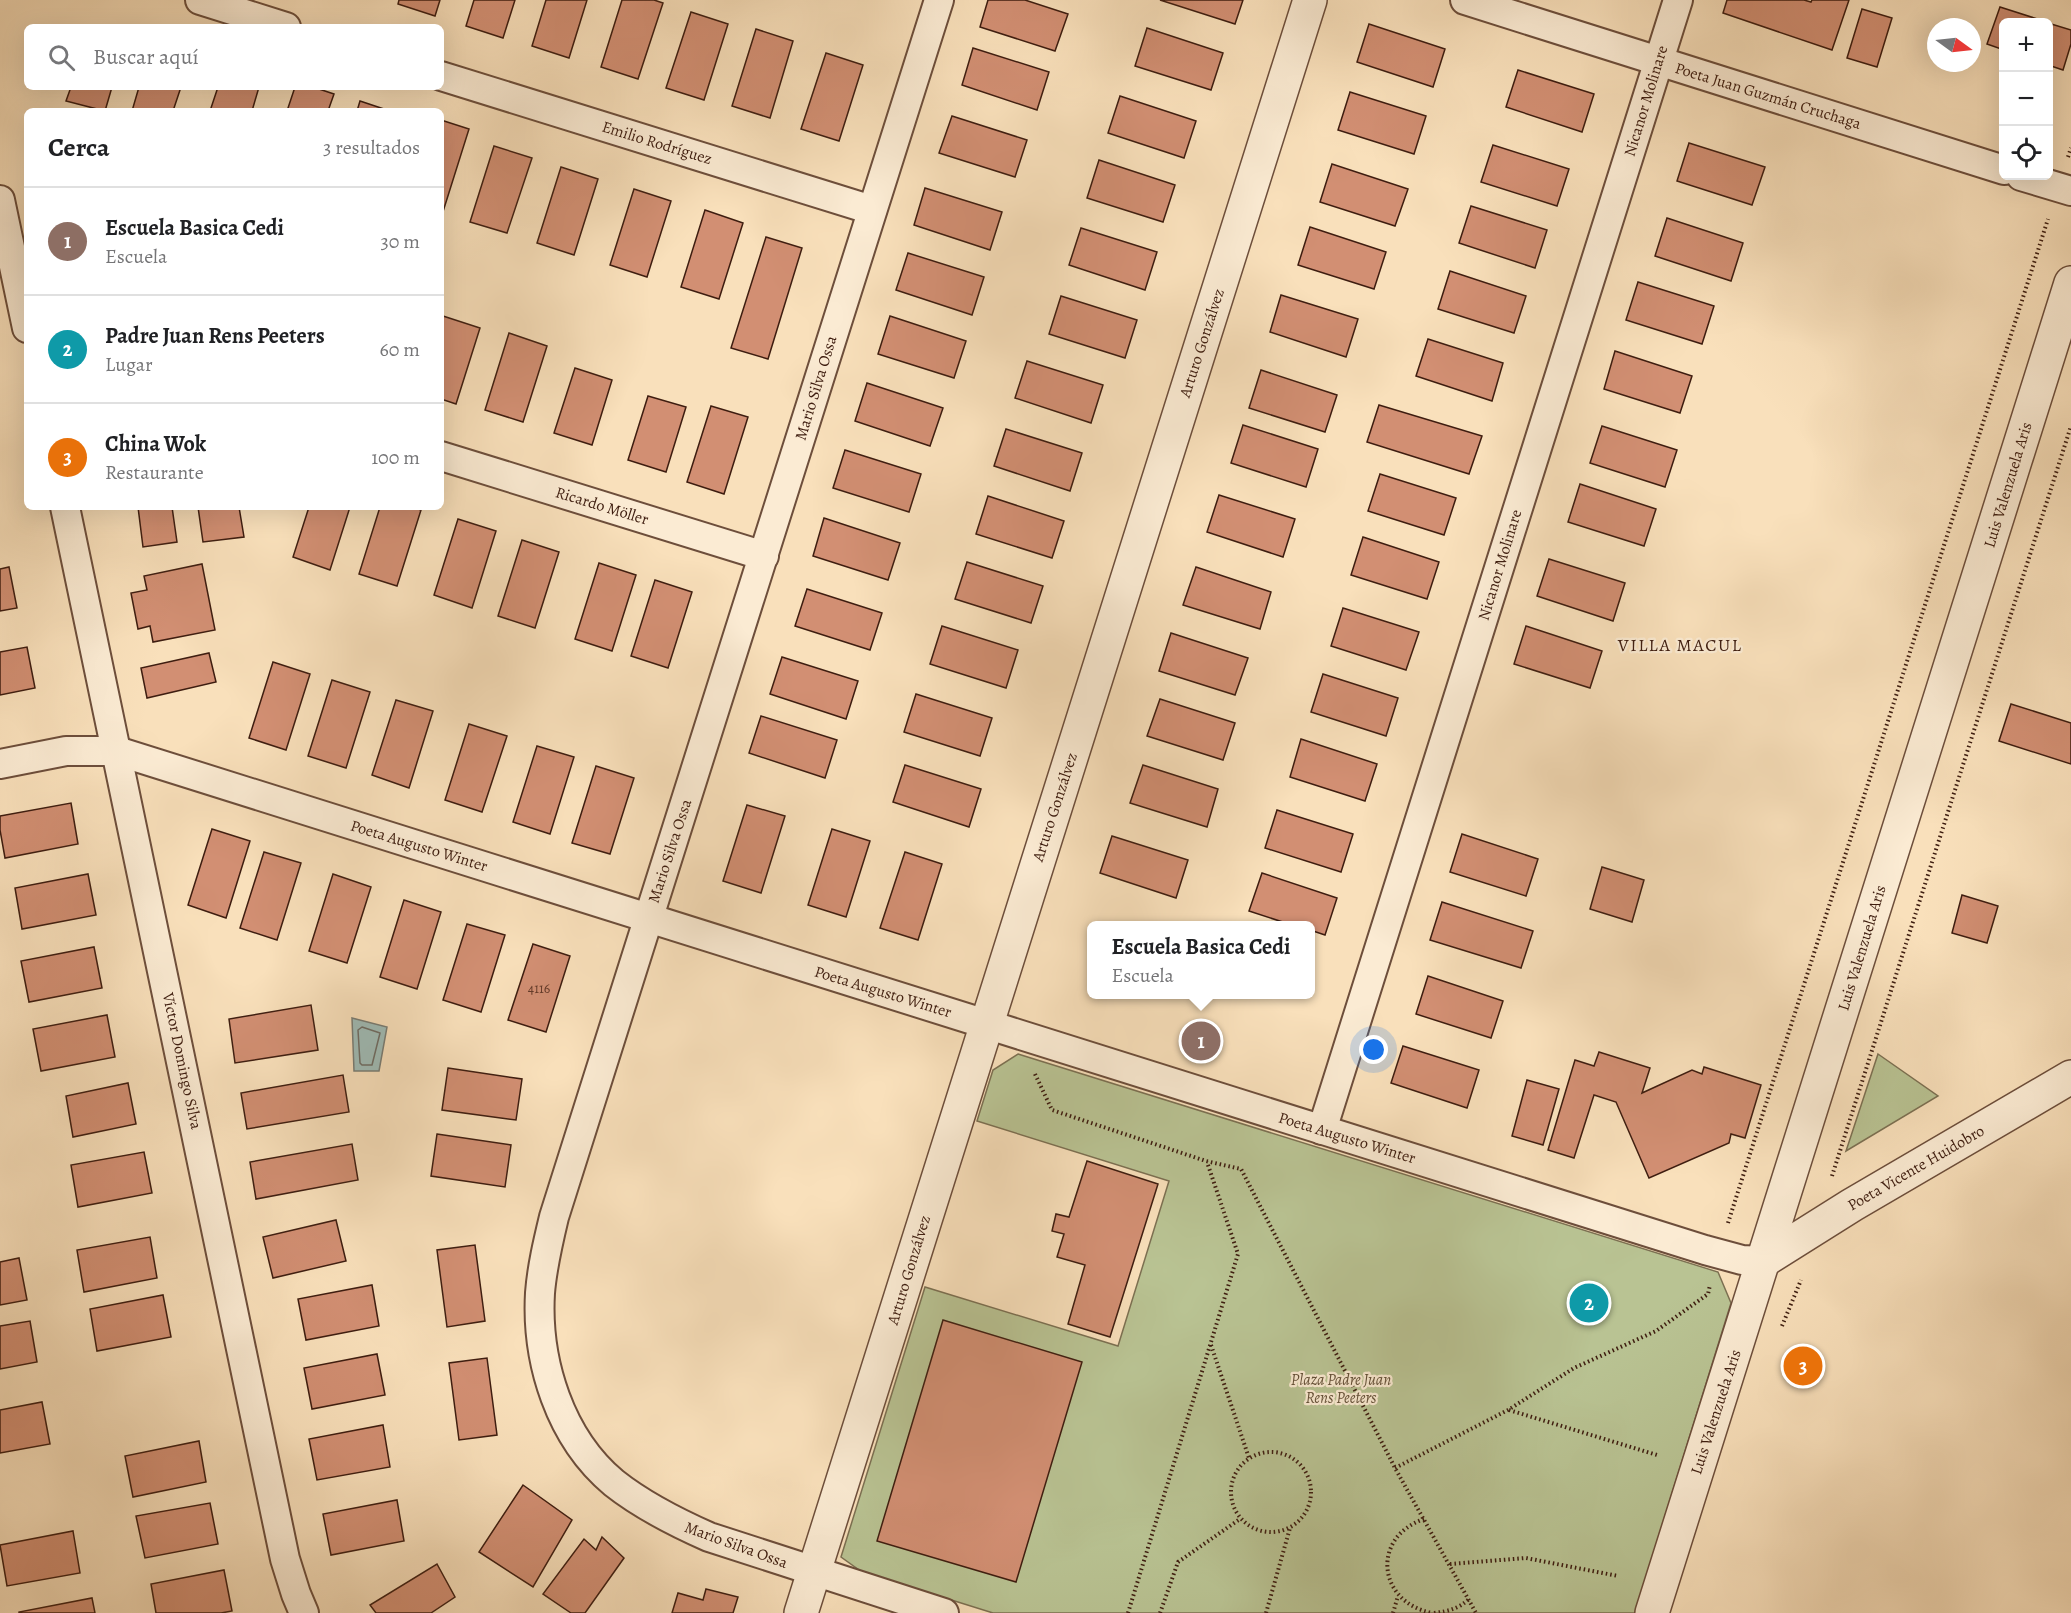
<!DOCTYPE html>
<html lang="es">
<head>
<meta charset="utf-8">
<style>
	body { margin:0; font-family:Alegreya,serif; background:#f6f6f6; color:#202124 }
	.controls { position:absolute; right:18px; top:18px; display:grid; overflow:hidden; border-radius:9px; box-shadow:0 6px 24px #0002 }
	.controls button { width:54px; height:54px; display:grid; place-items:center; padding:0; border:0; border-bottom:2px solid #e0e0e0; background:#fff; color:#202124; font:30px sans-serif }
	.compass { position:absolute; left:1927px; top:18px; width:54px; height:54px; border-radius:50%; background:#fff; box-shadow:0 6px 24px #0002; rotate:105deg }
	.you { position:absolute; left:1374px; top:1050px; width:21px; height:21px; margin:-15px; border:4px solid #fff; border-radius:50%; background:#1a73e8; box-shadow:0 0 0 9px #1a73e833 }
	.badge { display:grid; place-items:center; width:39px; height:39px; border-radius:50%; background:#db2777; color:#fff; font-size:20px; font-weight:700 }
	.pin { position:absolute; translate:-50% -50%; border:3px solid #fff; box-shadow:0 2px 6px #0006 }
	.popup { position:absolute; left:1087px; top:921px; width:228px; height:78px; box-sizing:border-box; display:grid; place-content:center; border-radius:9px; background:#fff; filter:drop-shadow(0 2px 4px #0005); font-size:20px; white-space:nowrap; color:#757577 }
	.popup b { font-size:22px; color:#202124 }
	.popup::after { content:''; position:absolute; left:50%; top:100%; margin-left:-12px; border:12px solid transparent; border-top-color:#fff }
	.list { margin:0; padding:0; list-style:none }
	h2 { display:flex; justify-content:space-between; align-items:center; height:78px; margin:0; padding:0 24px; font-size:26px }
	h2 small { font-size:20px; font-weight:400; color:#757577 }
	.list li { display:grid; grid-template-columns:39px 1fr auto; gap:18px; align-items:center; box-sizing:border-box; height:108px; padding:0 24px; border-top:2px solid #e0e0e0 }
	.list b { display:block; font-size:22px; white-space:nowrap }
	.list p { margin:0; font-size:20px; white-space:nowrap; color:#757577 }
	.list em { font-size:20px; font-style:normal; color:#757577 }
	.icon { flex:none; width:33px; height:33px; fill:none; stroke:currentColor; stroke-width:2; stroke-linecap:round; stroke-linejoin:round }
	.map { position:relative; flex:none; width:2071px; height:1613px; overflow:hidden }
	.search { position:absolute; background:#fff; box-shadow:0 6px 24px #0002; left:24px; top:24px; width:420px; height:66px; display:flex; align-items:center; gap:15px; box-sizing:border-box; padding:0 21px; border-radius:9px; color:#757577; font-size:22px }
	.panel { position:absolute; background:#fff; box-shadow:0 6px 24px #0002; left:24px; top:108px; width:420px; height:402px; border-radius:9px }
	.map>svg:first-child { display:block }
	.green { fill:#b9c393; stroke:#7c7052; stroke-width:1.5 }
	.water { fill:#9fbcb7; stroke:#787c74; stroke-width:1.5 }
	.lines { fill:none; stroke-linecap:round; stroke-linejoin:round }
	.shore { stroke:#6e6c64; stroke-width:1.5 }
	.building { fill:#d28f73; stroke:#3e1d10; stroke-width:1.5 }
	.minor-casing { stroke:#6d4e3b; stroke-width:32 }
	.tertiary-casing { stroke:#6d4e3b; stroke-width:36 }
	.path { stroke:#3e1d10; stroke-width:4; stroke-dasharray:1.5 3; stroke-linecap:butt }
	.minor { stroke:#fbebd3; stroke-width:28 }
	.tertiary { stroke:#fbebd3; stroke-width:33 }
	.labels { text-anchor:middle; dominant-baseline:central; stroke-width:4.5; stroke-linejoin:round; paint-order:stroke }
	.number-label { font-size:14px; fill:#633a29 }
	.street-label { font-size:16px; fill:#3e1d10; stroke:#fbebd3 }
	.park-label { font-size:16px; font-style:italic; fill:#634f37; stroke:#fbebd3 }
	.neighbourhood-label { font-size:18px; letter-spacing:1.5px; fill:#3e1d10; stroke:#fbebd3 }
</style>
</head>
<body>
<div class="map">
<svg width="2071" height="1613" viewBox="0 0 2071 1613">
	<rect width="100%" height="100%" fill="#f9e0bb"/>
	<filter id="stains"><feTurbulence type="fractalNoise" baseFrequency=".00333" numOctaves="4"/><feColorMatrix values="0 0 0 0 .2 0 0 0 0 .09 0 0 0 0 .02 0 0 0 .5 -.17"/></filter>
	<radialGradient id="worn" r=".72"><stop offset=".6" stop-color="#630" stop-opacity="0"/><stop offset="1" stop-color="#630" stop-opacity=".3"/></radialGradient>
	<!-- green -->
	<g class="green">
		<polygon points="1018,1054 1718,1272 1731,1303 1635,1613 993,1613 862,1572 841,1557 925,1287 1118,1346 1169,1181 977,1121 993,1070"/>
		<polygon points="1878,1054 1938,1096 1846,1151"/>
	</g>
	<!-- water -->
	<polygon class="water" points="352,1018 387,1027 379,1071 354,1071"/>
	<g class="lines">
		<!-- shore -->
		<polygon class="shore" points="362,1027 380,1033 372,1065 362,1065 360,1063 358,1030"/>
	</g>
	<!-- building -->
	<g class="building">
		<polygon points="399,0 440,0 435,16 398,4"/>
		<polygon points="474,0 515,0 503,38 466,26"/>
		<polygon points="546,0 587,0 569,58 532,46"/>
		<polygon points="622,0 654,0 663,3 638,79 601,67"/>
		<polygon points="988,0 1025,0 1068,14 1055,51 980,27"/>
		<polygon points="1160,0 1243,0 1235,24"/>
		<polygon points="1727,0 1804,0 1811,2 1812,0 1849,0 1832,50 1723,13"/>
		<polygon points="2000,7 2047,22 2004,22 2004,50 1987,44"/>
		<polygon points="1862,9 1892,18 1877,67 1847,58"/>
		<polygon points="691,12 728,24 704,100 666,88"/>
		<polygon points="2048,23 2071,30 2071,44 2063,70 2048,65"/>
		<polygon points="1369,24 1445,49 1433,87 1357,62"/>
		<polygon points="1147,28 1223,53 1211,90 1135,66"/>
		<polygon points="756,29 793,41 770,118 732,106"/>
		<polygon points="973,48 1049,72 1037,110 962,85"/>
		<polygon points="826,53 863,65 839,141 801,129"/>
		<polygon points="1518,70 1594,94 1582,132 1506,107"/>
		<polygon points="71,87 112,87 105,111 66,101"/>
		<polygon points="139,87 181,87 173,111 132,111"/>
		<polygon points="218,87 259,87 252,111 210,111"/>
		<polygon points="295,87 313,87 334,94 328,111 287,111"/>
		<polygon points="1350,92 1426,116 1414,154 1338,130"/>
		<polygon points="1120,96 1196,121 1184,158 1108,133"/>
		<polygon points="360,101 390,111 357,111"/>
		<polygon points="952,116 1027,140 1015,177 939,153"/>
		<polygon points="441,120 469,129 441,218"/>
		<polygon points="1689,143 1765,167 1752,205 1677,181"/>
		<polygon points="1493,145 1569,169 1557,206 1481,182"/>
		<polygon points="494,146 532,158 507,233 470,222"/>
		<polygon points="1099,160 1175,185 1163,222 1087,198"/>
		<polygon points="1332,164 1408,189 1395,226 1320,202"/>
		<polygon points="561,167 598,179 574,255 537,243"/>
		<polygon points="925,188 1002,212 990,250 914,225"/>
		<polygon points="634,189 671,201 647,277 610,265"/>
		<polygon points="1471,206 1547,230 1535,268 1459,243"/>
		<polygon points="705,210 743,223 719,299 681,287"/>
		<polygon points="1667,218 1743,243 1731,281 1655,256"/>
		<polygon points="1310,227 1386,252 1374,289 1298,265"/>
		<polygon points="1081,228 1157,252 1145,290 1069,265"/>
		<polygon points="766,237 802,248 768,359 731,348"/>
		<polygon points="908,253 984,277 972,315 896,290"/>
		<polygon points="1450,271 1526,296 1514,333 1438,309"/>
		<polygon points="1638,282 1714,306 1702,344 1626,320"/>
		<polygon points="1281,295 1358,319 1346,357 1270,332"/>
		<polygon points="1061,296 1137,320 1125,358 1049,334"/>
		<polygon points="443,316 480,328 456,404 441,399 441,323"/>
		<polygon points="890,316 966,341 954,378 878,354"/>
		<polygon points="509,333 547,346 523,422 485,410"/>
		<polygon points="1428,339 1503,363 1492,401 1416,376"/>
		<polygon points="1615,351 1692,376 1680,413 1604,389"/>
		<polygon points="1027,361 1103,385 1091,423 1015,398"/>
		<polygon points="575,368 612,380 592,445 554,433"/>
		<polygon points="1261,370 1337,395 1325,432 1249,408"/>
		<polygon points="867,383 943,408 930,446 855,421"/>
		<polygon points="648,396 686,407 666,472 628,460"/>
		<polygon points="1379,405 1482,436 1469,474 1367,442"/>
		<polygon points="711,406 748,417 724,494 687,482"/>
		<polygon points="1243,425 1318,449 1306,487 1231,463"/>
		<polygon points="1602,426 1677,450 1665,487 1590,463"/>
		<polygon points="1006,429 1082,453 1070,491 994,466"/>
		<polygon points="845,450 921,474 909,512 833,488"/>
		<polygon points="1380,474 1456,498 1444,535 1368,511"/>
		<polygon points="1580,484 1656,509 1644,546 1568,522"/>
		<polygon points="1219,495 1295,519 1283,557 1207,532"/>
		<polygon points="988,496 1064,521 1052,558 976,534"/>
		<polygon points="138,507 172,507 177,542 143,547"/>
		<polygon points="198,507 239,507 244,537 203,542"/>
		<polygon points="309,507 350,507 330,570 293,557"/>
		<polygon points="380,507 412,507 421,510 397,586 359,574"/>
		<polygon points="824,518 900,543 888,580 813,556"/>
		<polygon points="458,519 496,531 472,608 434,595"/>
		<polygon points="1363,537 1439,562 1427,599 1351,575"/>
		<polygon points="522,540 559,552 535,628 498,616"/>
		<polygon points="1549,559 1625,583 1613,621 1537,596"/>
		<polygon points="967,562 1043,586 1031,623 955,599"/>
		<polygon points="599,563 636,575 612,651 575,639"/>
		<polygon points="202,564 215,630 153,642 150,626 138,629 131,593 147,590 144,576"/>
		<polygon points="9,567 17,608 0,611 0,569"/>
		<polygon points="1196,567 1271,592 1260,629 1183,605"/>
		<polygon points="655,580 692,592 668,668 631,656"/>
		<polygon points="807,589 882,613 870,650 795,626"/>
		<polygon points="1343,608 1419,632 1406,670 1331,646"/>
		<polygon points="942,626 1018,650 1006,688 930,664"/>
		<polygon points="1526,626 1602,651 1590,688 1514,664"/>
		<polygon points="1171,633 1248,658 1235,695 1159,671"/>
		<polygon points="27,647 35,688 0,695 0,652"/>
		<polygon points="209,653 216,682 147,698 141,668"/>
		<polygon points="782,657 858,681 846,719 770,694"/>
		<polygon points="273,662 310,674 286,750 249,738"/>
		<polygon points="1323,674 1398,698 1386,736 1311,712"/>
		<polygon points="332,680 370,692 346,768 308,756"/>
		<polygon points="916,694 992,718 980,756 904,732"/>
		<polygon points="1160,699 1235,723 1223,760 1147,736"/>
		<polygon points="396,700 433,711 409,788 372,775"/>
		<polygon points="2011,704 2071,723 2071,764 1999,741"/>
		<polygon points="761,716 837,740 825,778 749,753"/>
		<polygon points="469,724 507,736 482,812 445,800"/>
		<polygon points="1301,739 1377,764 1365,801 1290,777"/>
		<polygon points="537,746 574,757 550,834 513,822"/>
		<polygon points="905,765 981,789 969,827 893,802"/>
		<polygon points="1143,765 1218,789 1207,827 1130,803"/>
		<polygon points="596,766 634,778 610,854 572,843"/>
		<polygon points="71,803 78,844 5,858 0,830 0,816"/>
		<polygon points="747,805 785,816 761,893 723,881"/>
		<polygon points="1277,810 1353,834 1341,872 1265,848"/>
		<polygon points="212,829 250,841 226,918 188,905"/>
		<polygon points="832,829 870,841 846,917 808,905"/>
		<polygon points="1462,834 1538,859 1526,896 1450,872"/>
		<polygon points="1112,836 1188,860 1176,898 1100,873"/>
		<polygon points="264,852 301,863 277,940 240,928"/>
		<polygon points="905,852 942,864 918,940 880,928"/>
		<polygon points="1602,867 1644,880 1632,922 1590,909"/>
		<polygon points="1262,873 1337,898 1325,935 1310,930 1310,926 1295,926 1249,911"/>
		<polygon points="88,874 96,915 22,929 15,888"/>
		<polygon points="333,874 371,887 347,963 309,951"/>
		<polygon points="1962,895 1998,906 1987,943 1952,933"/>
		<polygon points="404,900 441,912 417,989 380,977"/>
		<polygon points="1442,902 1533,931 1521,968 1430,940"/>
		<polygon points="467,924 505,935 481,1012 443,1000"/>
		<polygon points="533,944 570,956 546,1032 508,1020"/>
		<polygon points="94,947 102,988 29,1002 21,961"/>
		<polygon points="1428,976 1503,1001 1491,1038 1416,1014"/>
		<polygon points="311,1005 318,1050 235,1063 229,1019"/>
		<polygon points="107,1015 115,1057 41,1071 33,1029"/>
		<polygon points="1403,1046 1479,1070 1467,1108 1391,1083"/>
		<polygon points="1599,1052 1650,1068 1642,1093 1692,1070 1702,1074 1704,1067 1761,1085 1745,1138 1731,1134 1729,1143 1649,1178 1616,1102 1594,1095 1574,1158 1548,1150 1575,1060 1594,1066"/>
		<polygon points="448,1068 522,1079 516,1120 442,1110"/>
		<polygon points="343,1075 349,1112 247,1129 241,1093"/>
		<polygon points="1527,1080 1559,1089 1543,1145 1512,1136"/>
		<polygon points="128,1083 136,1124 73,1137 66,1096"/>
		<polygon points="437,1134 511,1145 505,1187 431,1176"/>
		<polygon points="352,1144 358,1180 256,1199 250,1162"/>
		<polygon points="144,1152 152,1193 78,1207 71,1165"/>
		<polygon points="1087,1161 1158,1184 1110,1337 1068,1324 1085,1265 1057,1257 1064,1234 1052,1231 1056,1214 1069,1217"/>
		<polygon points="336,1220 346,1261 273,1278 263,1237"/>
		<polygon points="150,1237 157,1278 84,1292 77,1250"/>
		<polygon points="475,1245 485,1321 447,1327 437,1250"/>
		<polygon points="19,1258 27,1300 0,1305 0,1262"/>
		<polygon points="372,1285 379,1326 306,1340 298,1299"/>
		<polygon points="163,1295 171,1337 97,1351 90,1309"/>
		<polygon points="943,1320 1082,1362 1016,1582 877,1541"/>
		<polygon points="30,1321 37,1362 0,1369 0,1326"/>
		<polygon points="377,1354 385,1395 312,1409 304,1368"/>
		<polygon points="487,1358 497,1435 459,1440 449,1363"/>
		<polygon points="42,1402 50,1444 0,1453 0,1410"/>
		<polygon points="383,1425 390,1467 317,1480 309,1439"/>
		<polygon points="199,1441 206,1482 133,1497 125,1456"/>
		<polygon points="523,1485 572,1520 533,1587 479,1552"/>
		<polygon points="397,1500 404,1541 331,1555 323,1514"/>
		<polygon points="210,1503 218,1544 145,1558 136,1516"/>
		<polygon points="73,1531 80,1573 7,1586 0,1545"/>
		<polygon points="602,1537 624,1558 585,1613 571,1613 543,1594 584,1539 596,1550"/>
		<polygon points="437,1564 455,1597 431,1613 376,1613 370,1605"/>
		<polygon points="224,1570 232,1611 221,1613 156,1613 151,1584"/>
		<polygon points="706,1589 738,1597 733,1613 672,1613 678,1593 703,1600"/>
		<polygon points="92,1598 95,1613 19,1613 19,1612"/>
	</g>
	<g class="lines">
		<defs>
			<g id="minor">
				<polyline points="200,0 286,27"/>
				<path d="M939 0 554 1217C548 1242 542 1267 540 1293 536 1362 560 1438 614 1483 643 1506 675 1522 709 1537L944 1613"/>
				<polyline points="1465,0 2004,170"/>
				<polyline points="441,76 872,210"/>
				<polyline points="2021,176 2071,191"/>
				<polyline points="0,200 27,328"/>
				<polyline points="441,456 764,556"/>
				<polyline points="65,507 285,1559 296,1594 304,1613"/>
				<polyline points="0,764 66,751 117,751 1705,1250 1742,1260 1763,1261"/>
				<polyline points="1322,1130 1678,0"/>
			</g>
			<g id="tertiary">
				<polyline points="1763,1261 1852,1205 2071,1077"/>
				<polyline points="801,1613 1310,0"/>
				<polyline points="1652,1613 2071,283"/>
			</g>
		</defs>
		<!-- minor casing -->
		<use href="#minor" class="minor-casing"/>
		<!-- tertiary casing -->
		<use href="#tertiary" class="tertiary-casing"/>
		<!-- path -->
		<g class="path">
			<polyline points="2068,157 2071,148"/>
			<polyline points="1035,1074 1052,1110 1206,1161 1241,1169 1395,1468 1476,1613"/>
			<polyline points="1832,1176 2071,426"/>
			<polyline points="1728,1223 2048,219"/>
			<polyline points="1782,1326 1801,1280"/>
			<polyline points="1211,1345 1249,1458"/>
			<polyline points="1509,1410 1657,1455"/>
			<circle cx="1271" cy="1492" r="40"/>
			<polyline points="1395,1468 1508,1410 1574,1368 1656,1331 1708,1294 1710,1285"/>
			<path d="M1424 1519C1371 1537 1377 1602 1432 1613"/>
			<polyline points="1450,1564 1526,1558 1618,1576"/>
			<polyline points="1128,1613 1238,1254 1207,1162"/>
			<polyline points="1160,1613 1178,1562 1240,1519"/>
			<polyline points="1266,1613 1290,1528"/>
			<polyline points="1393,1613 1398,1596"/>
			<path d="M1434 1613C1449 1611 1458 1609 1469 1599"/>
		</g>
		<!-- minor -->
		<use href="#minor" class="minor"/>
		<!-- tertiary -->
		<use href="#tertiary" class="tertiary"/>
	</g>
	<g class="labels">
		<!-- number labels -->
		<g class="number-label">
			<text x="539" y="988">4116</text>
		</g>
		<!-- street labels -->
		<g class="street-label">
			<text transform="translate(1768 96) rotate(17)">Poeta Juan Guzmán Cruchaga</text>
			<text transform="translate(1646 101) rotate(-73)">Nicanor Molinare</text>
			<text transform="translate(657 143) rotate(17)">Emilio Rodríguez</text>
			<text transform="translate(1202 343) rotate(-72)">Arturo Gonzálvez</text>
			<text transform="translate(816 388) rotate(-73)">Mario Silva Ossa</text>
			<text transform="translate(2008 485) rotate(-73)">Luis Valenzuela Aris</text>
			<text transform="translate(602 506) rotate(17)">Ricardo Möller</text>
			<text transform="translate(1500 565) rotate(-73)">Nicanor Molinare</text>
			<text transform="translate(1055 807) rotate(-72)">Arturo Gonzálvez</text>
			<text transform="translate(419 846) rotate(17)">Poeta Augusto Winter</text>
			<text transform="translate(670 851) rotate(-72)">Mario Silva Ossa</text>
			<text transform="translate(1862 948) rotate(-73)">Luis Valenzuela Aris</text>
			<text transform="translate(883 992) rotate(17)">Poeta Augusto Winter</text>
			<text transform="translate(182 1061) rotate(78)">Víctor Domingo Silva</text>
			<text transform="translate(1347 1138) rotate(17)">Poeta Augusto Winter</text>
			<text transform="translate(1916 1168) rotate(-30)">Poeta Vicente Huidobro</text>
			<text transform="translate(909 1270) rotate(-73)">Arturo Gonzálvez</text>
			<text transform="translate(1716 1412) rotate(-72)">Luis Valenzuela Aris</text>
			<text transform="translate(736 1545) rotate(20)">Mario Silva Ossa</text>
		</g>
		<!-- park labels -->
		<g class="park-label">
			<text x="1341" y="1380">Plaza Padre Juan<tspan x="1341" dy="18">Rens Peeters</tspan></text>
		</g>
		<!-- neighbourhood labels -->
		<g class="neighbourhood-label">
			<text x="1680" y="645">VILLA MACUL</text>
		</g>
	</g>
	<rect width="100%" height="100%" filter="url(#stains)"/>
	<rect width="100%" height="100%" fill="url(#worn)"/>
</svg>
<div class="controls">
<button>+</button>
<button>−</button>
<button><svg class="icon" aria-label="locate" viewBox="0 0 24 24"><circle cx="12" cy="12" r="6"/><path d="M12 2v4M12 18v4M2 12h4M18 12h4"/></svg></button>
</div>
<svg class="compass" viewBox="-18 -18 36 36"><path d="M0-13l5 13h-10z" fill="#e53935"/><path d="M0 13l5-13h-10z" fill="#757577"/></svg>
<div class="you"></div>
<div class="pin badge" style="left:1201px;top:1041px;background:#8d6e63">1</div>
<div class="popup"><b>Escuela Basica Cedi</b>Escuela</div>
<div class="pin badge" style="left:1589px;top:1303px;background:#0f9aa8">2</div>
<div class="pin badge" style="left:1803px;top:1366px;background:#e8710a">3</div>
<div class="search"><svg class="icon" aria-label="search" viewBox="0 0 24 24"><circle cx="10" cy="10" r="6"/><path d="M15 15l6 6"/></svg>Buscar aquí</div>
<section class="panel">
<h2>Cerca<small>3 resultados</small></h2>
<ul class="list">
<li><span class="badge" style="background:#8d6e63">1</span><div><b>Escuela Basica Cedi</b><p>Escuela</p></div><em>30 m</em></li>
<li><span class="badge" style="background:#0f9aa8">2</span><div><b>Padre Juan Rens Peeters</b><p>Lugar</p></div><em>60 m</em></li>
<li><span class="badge" style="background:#e8710a">3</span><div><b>China Wok</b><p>Restaurante</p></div><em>100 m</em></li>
</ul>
</section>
</div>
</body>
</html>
